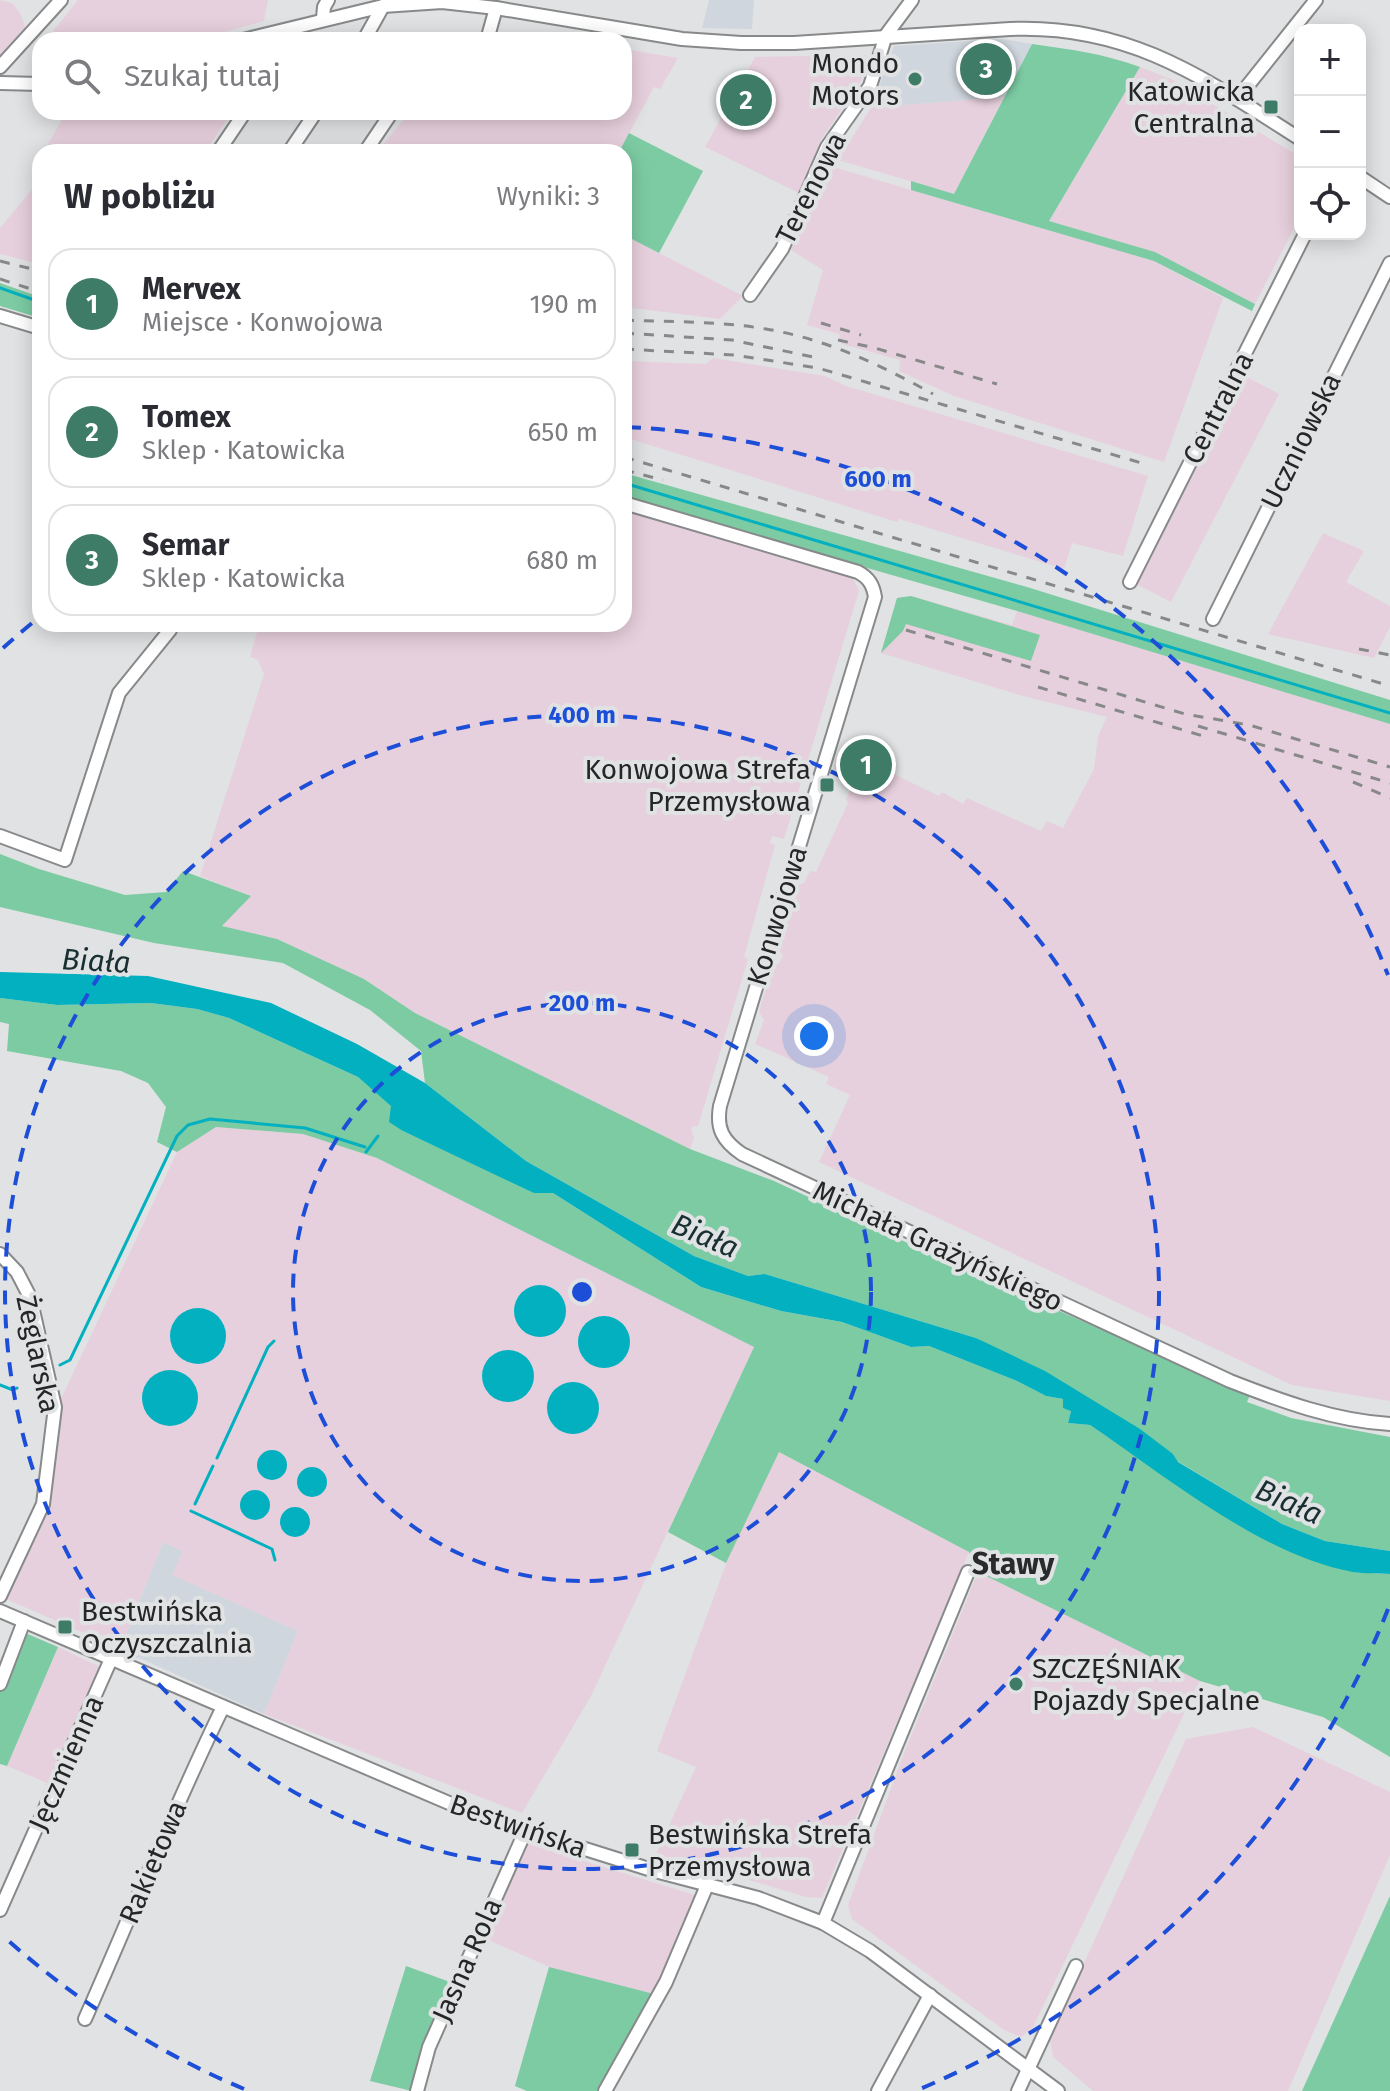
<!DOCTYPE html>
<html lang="pl">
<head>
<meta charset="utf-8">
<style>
	body { margin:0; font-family:"Fira Sans",sans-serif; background:#f2f2f3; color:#2b2b33 }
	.controls { position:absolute; right:24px; top:24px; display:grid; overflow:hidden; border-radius:16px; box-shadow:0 4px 20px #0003 }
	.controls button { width:72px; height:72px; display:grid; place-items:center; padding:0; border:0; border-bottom:2px solid #e1e1e2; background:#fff; color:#2b2b33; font:40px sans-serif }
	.you { position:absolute; left:814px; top:1036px; width:28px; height:28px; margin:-20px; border:6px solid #fff; border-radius:50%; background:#1a73e8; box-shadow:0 0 0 12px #1a73e833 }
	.badge { display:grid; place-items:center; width:52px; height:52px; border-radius:50%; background:#3f7c68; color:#fff; font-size:26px; font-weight:700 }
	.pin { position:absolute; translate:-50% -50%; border:4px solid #fff; box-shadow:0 2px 8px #0006 }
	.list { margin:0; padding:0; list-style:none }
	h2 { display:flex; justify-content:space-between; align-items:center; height:104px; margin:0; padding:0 32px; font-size:34px }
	h2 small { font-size:26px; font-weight:400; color:#7c7c81 }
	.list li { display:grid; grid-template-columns:52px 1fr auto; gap:24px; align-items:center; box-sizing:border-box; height:112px; margin:0 16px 16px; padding:0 16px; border:2px solid #e1e1e2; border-radius:24px }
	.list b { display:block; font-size:30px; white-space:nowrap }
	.list p { margin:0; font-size:26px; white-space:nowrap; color:#7c7c81 }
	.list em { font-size:26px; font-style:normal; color:#7c7c81 }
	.icon { flex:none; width:44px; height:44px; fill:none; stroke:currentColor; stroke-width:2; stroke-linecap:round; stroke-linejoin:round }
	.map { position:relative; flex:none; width:1390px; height:2091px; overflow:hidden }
	.search { position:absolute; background:#fff; box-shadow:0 4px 20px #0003; left:32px; top:32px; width:600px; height:88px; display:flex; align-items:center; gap:20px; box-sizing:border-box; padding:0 28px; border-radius:24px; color:#7c7c81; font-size:30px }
	.panel { position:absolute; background:#fff; box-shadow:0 4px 20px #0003; left:32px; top:144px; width:600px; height:488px; border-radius:24px }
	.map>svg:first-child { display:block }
	.built { fill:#cfd6dd }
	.industrial { fill:#e7d0dd }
	.green { fill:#7ccba3 }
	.water { fill:#02b0c0 }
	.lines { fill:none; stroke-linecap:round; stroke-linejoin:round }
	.stream { stroke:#02b0c0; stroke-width:3 }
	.minor-casing { stroke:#87898a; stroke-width:16 }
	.minor { stroke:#fff; stroke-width:12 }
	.rail { stroke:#878989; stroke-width:3; stroke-dasharray:10 10; stroke-linecap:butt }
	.ring { fill:none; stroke:#1d4ed8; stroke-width:4; stroke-dasharray:14 10 }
	.poi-dot { fill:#3f7c68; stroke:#e0e2e3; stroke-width:3 }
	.labels { text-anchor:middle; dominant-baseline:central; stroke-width:8; stroke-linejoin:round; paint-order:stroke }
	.poi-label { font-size:28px; fill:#252626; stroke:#e0e2e3; text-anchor:end }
	.street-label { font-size:28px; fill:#252626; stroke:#e0e2e3 }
	.water-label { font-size:30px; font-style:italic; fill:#193033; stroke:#e0e2e3 }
	.neighbourhood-label { font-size:30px; font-weight:bold; fill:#292a2b; stroke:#e0e2e3 }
	.centre { fill:#1d4ed8; stroke:#e0e2e3; stroke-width:4 }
	.ring-label { font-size:24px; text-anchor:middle; font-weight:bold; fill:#1d4ed8; stroke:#e0e2e3; stroke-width:8; stroke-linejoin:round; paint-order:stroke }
</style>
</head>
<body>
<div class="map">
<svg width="1390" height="2091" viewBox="0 0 1390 2091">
	<rect width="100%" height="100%" fill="#e0e2e3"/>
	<!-- built -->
	<g class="built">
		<polygon points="709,0 754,0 752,29 702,28"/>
		<polygon points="1003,39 1032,44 1004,97 871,108 894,46"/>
		<polygon points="163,1542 183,1551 173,1575 298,1631 264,1714 120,1649"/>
	</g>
	<!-- industrial -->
	<g class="industrial">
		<polygon points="0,0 12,3 20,13 26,29 0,59"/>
		<polygon points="78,0 268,0 264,21 194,40 61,40 53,31"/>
		<polygon points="624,49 678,58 660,89 654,87 619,152 377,152 410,112 624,112"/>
		<polygon points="866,55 861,81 821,140 799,193 705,147 755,57"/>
		<polygon points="1140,67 1171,79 1300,157 1300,216 1255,304 1155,252 1049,221"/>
		<polygon points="1004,97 954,194 838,160 871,108"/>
		<polygon points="66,112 232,112 205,152 60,152 48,144"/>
		<polygon points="826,165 1154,261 1223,298 1164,462 954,396 899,371 900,360 842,344 839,334 807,325 823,270 791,250 790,244"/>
		<polygon points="40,180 40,264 0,254 0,228"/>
		<polygon points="624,235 659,253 743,296 720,319 624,307"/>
		<polygon points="713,358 825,376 846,386 1148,476 1123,556 1072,543 1064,569 899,519 897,522 624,437 624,361 706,364"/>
		<polygon points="1243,375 1279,394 1171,602 1136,584"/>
		<polygon points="624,511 853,578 859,591 784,839 772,836 770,843 775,845 744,957 748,959 698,1126 693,1126 691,1130 694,1137 690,1149 415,1013 364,979 277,939 221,926 250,896 200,876 264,674 258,660 250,657 258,629 268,632 271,624 624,624"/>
		<polygon points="1323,533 1364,551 1346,582 1390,606 1390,627 1374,658 1268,634"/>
		<polygon points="911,596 1012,625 1017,611 1390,724 1390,1401 1292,1385 819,1162 850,1095 826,1084 829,1077 755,1044 764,1020 759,1012 773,964 779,964 783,955 777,950 798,885 804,883 810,871 816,872 848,803 846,799 863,759 939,796 942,792 963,804 967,798 1041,831 1047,821 1063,828 1094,769 1098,736 1107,717 1023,696 881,653 897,598"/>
		<polygon points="216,1127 303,1134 377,1158 754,1347 591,1696 522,1813 264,1714 298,1631 172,1575 183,1551 163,1542 120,1649 4,1598 50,1500 60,1401 177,1152"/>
		<polygon points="779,1452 969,1552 822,1898 806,1897 706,1867 655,1856 696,1767 657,1751 733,1545"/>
		<polygon points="978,1572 1200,1681 1033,2027 1021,2037 1004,2030 852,1919 848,1905 904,1753"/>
		<polygon points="58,1647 102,1668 52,1785 7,1766"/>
		<polygon points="1253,1727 1390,1792 1390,1855 1288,2091 1093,2091 1053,2057 1050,2038 1186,1739"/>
		<polygon points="525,1843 698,1896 654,1994 556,1970 482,1937"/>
	</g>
	<!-- green -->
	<g class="green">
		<path d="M1032 44C1069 49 1105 54 1140 67L1049 221 1155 252 1255 304 1252 311 1154 261 911 190V181L954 194Z"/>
		<polygon points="629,133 703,171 659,253 624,235 624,152 619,152"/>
		<polygon points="0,283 40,297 40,318 0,306"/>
		<polygon points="624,473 1027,587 1390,700 1390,724 1017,611 624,498"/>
		<polygon points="911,596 1040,635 1031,661 906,624 903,631 881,653 897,598"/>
		<polygon points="0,854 39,869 125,895 166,892 183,871 251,896 222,926 277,939 364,979 415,1013 690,1149 774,1181 968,1271 1250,1395 1247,1402 1291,1418 1390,1437 1390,1551 1325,1541 1282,1524 1177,1461 1173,1454 976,1338 765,1274 748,1276 694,1256 526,1161 425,1083 421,1051 370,1010 283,963 154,943 0,907"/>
		<polygon points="0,998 57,1005 151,1003 197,1009 229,1018 358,1077 392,1106 403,1131 534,1192 553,1193 701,1287 781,1311 842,1322 911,1347 929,1346 1017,1381 1046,1396 1063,1399 1071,1411 1068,1423 1090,1425 1243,1528 1354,1572 1390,1574 1390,1757 1323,1717 1200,1681 978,1572 969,1552 779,1452 726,1563 668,1532 754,1347 377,1158 303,1134 216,1127 177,1152 157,1142 166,1107 148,1083 121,1071 7,1051 9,1024 0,1022"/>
		<polygon points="23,1632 58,1647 7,1766 0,1764 0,1691"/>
		<polygon points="1390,1896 1390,2091 1302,2091"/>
		<polygon points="406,1966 450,1982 424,2045 412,2091 370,2081"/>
		<polygon points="549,1967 654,1994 616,2057 599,2091 527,2091 515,2086"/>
	</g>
	<!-- water -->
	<g class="water">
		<path d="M0 972 148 976 271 1003 357 1044 425 1083 526 1161 694 1256 748 1276 765 1274 976 1338 1045 1371 1140 1429 1173 1454 1178 1462 1282 1524 1325 1541 1390 1551V1574C1378 1573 1365 1574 1353 1572 1261 1555 1167 1477 1090 1425L1068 1423 1071 1411 1063 1408V1399L1046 1396 1017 1381 929 1346 911 1347 842 1322 781 1311 701 1287 553 1193H534L403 1131 389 1122 391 1106 358 1077 229 1018 197 1009 151 1003 57 1005 0 998Z"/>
		<circle cx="540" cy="1311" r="26"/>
		<circle cx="198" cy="1336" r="28"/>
		<circle cx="604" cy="1342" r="26"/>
		<circle cx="508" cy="1376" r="26"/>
		<circle cx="170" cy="1398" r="28"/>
		<circle cx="573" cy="1408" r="26"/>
		<circle cx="272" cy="1465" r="15"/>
		<circle cx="312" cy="1482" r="15"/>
		<circle cx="255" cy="1505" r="15"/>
		<circle cx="295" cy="1522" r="15"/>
	</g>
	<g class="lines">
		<!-- stream -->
		<g class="stream">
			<polyline points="0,288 40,302"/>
			<polyline points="624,483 1390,713"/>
			<polyline points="366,1152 378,1136"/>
			<polyline points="60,1365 70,1360 177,1136 188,1125 210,1119 305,1128 365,1147"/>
			<polyline points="0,1385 13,1390 17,1388"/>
			<polyline points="217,1458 268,1347 274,1341"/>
			<polyline points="195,1504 213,1466"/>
			<polyline points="191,1511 272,1549 275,1560"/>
		</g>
		<defs>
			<g id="minor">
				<polyline points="323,18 324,7 328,0"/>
				<path d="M243 40 383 6 442 2 496 8 682 39 741 43H794L1010 29C1129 24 1204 78 1300 139"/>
				<polyline points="364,40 383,6"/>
				<polyline points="487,40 496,8"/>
				<polyline points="0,67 61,0"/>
				<polyline points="0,83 40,84"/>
				<polyline points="1237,99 1316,0"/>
				<polyline points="218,152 245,112"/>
				<polyline points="289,152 316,112"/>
				<polyline points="365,152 392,112"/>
				<polyline points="1360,177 1390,197"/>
				<polyline points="750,295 782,249 827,147 870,86 886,35 912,0"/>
				<polyline points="0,316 40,328"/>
				<path d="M624 503 858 572C869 578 873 585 875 597L720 1106C716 1129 723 1141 742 1154L1230 1381C1281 1401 1335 1421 1390 1424"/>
				<polyline points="1130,582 1305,234"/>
				<polyline points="1213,619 1390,263"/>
				<polyline points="0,836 65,860 119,693 170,630 172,624"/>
				<polyline points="0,1254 17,1272 30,1297 55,1407 43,1504 0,1596"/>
				<polyline points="0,1611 477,1815 655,1871 758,1898 823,1923 870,1951 1058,2091"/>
				<polyline points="0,1684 24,1621"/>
				<polyline points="0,1910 111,1659"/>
				<polyline points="823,1923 968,1572"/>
				<path d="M85 2019C131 1915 173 1809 223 1707"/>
				<polyline points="417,2091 429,2047 525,1832"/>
				<polyline points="605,2091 666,1982 708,1883"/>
				<polyline points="878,2091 930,1995"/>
				<polyline points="1018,2091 1076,1966"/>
			</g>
		</defs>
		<!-- minor casing -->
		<use href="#minor" class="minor-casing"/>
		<!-- minor -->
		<use href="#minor" class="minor"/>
		<!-- rail -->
		<g class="rail">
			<polyline points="0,261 40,271"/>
			<polyline points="0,279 40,292"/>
			<path d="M624 320C671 322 719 321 766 329 826 339 881 365 933 394"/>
			<polyline points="821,323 861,335"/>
			<polyline points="624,333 732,340 818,358"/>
			<polyline points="838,340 875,348 997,384"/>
			<polyline points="624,349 734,355 818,368 1145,464"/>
			<polyline points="624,457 1390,686"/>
			<polyline points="624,470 663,480"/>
			<polyline points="906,630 1185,714 1249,725 1390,767"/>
			<polyline points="1359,649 1390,655"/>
			<polyline points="1038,687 1210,738"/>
			<polyline points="1198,726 1390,783"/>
			<polyline points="1353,782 1390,798"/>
		</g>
	</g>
	<!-- distance rings -->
	<g class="ring">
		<circle cx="582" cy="1292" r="289"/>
		<circle cx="582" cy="1292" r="577"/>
		<path d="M1388 1609A866 866 0 0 1 920 2089M244 2089A866 866 0 0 1 3 1936M3 648A866 866 0 0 1 37 619M627 427A866 866 0 0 1 1388 975"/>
	</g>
	<!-- markers -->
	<g class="poi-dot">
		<circle cx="915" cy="79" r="8"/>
		<rect x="1263" y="99" width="16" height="16" rx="4"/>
		<rect x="819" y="777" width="16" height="16" rx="4"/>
		<rect x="57" y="1619" width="16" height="16" rx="4"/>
		<circle cx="1016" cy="1684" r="8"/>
		<rect x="624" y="1842" width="16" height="16" rx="4"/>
	</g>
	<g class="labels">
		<!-- poi labels -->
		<g class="poi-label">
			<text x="899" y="63">Mondo<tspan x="899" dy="32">Motors</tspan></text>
			<text x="1255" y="91">Katowicka<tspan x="1255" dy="32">Centralna</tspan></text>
			<text x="811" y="769">Konwojowa Strefa<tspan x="811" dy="32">Przemysłowa</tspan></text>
			<text x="81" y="1611" text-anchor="start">Bestwińska<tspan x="81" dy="32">Oczyszczalnia</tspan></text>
			<text x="1032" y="1668" text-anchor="start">SZCZĘŚNIAK<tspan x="1032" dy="32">Pojazdy Specjalne</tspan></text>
			<text x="648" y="1834" text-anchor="start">Bestwińska Strefa<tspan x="648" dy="32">Przemysłowa</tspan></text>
		</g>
		<!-- street labels -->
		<g class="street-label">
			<text transform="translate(811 188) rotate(-63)">Terenowa</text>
			<text transform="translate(1218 408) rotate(-63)">Centralna</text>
			<text transform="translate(1301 441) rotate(-64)">Uczniowska</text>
			<text transform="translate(777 916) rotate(-73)">Konwojowa</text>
			<text transform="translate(938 1246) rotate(25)">Michała Grażyńskiego</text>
			<text transform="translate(38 1354) rotate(78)">Żeglarska</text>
			<text transform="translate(66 1763) rotate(-66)">Jęczmienna</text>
			<text transform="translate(518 1826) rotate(19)">Bestwińska</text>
			<text transform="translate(153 1862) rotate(-67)">Rakietowa</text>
			<text transform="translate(467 1960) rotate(-66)">Jasna Rola</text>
		</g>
		<!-- water labels -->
		<g class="water-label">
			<text transform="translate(96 961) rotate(3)">Biała</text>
			<text transform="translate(705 1236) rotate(23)">Biała</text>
			<text transform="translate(1289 1502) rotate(24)">Biała</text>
		</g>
		<!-- neighbourhood labels -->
		<g class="neighbourhood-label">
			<text x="1013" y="1564">Stawy</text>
		</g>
	</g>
	<circle cx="582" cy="1292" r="12" class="centre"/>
	<g class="ring-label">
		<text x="878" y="487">600 m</text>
		<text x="582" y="723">400 m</text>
		<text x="582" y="1011">200 m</text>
	</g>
</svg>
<div class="controls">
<button>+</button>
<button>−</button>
<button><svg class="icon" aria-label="locate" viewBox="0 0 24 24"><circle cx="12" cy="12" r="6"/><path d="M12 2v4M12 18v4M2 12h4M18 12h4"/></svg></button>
</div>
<div class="you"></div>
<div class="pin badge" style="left:866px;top:765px">1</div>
<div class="pin badge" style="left:746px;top:100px">2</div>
<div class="pin badge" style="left:986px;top:69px">3</div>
<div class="search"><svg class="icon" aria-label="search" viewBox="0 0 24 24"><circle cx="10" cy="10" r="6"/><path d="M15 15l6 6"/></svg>Szukaj tutaj</div>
<section class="panel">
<h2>W pobliżu<small>Wyniki: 3</small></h2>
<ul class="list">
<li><span class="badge">1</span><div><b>Mervex</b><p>Miejsce · Konwojowa</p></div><em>190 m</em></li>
<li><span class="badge">2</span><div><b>Tomex</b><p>Sklep · Katowicka</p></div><em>650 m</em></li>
<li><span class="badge">3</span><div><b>Semar</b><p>Sklep · Katowicka</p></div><em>680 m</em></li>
</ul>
</section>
</div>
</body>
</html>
